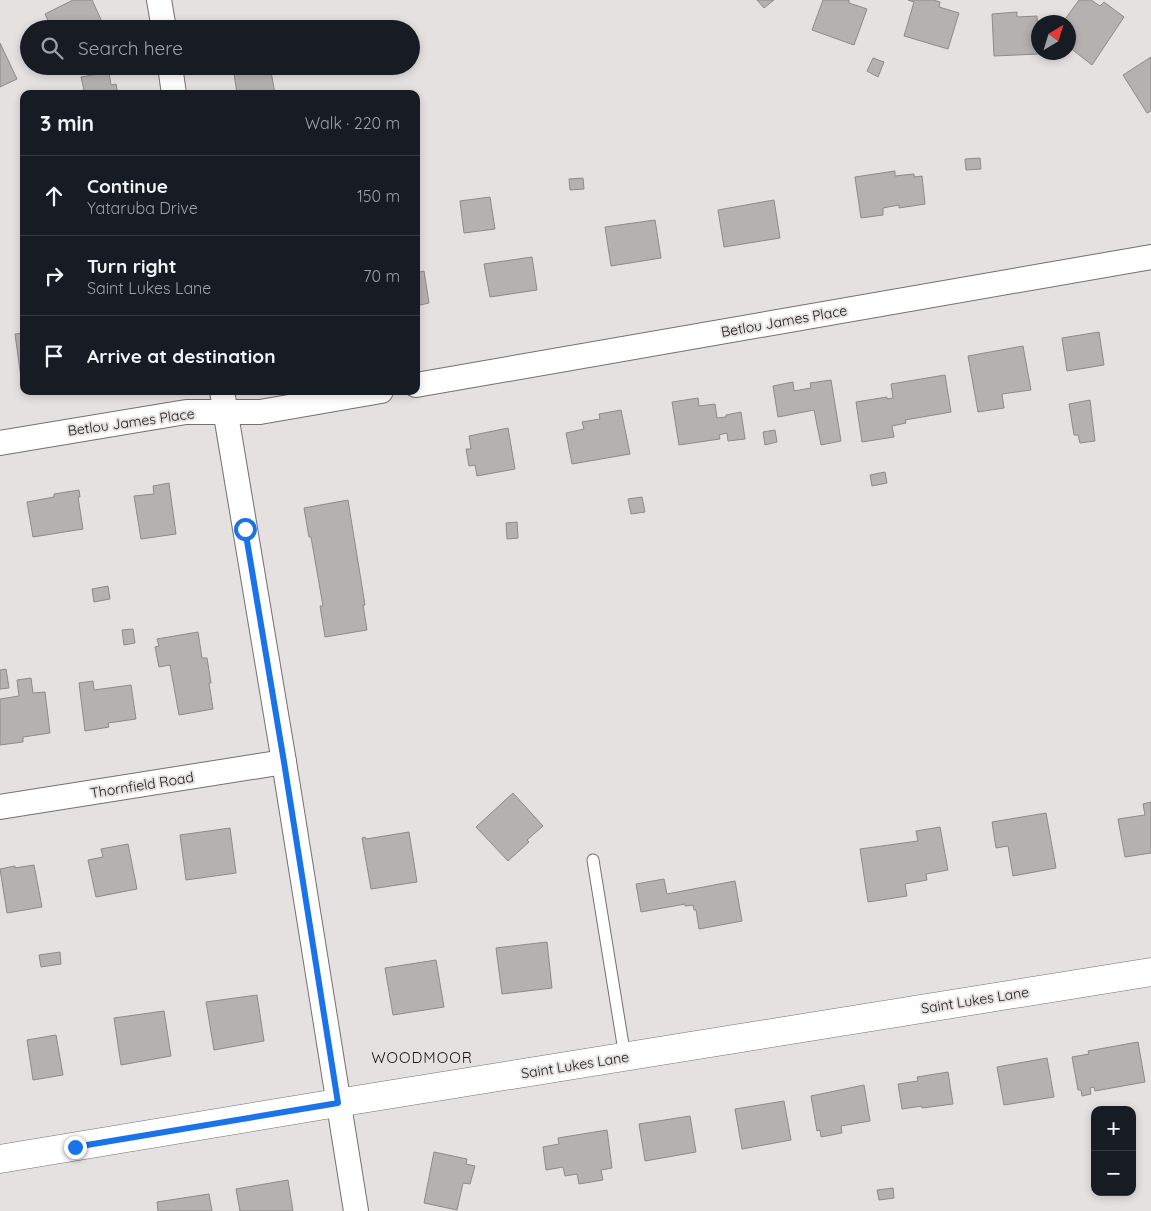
<!DOCTYPE html>
<html lang="en">
<head>
<meta charset="utf-8">
<style>
	body { margin:0; font-family:Quicksand,sans-serif; background:#20242c; color:#f1f3f6 }
	.controls { position:absolute; right:15px; bottom:15px; display:grid; overflow:hidden; border-radius:10px; box-shadow:0 2px 8px #0003 }
	.controls button { width:45px; height:45px; display:grid; place-items:center; padding:0; border:0; border-bottom:1px solid #363941; background:#171b24; color:#f1f3f6; font:25px sans-serif }
	.compass { position:absolute; left:1031px; top:15px; width:45px; height:45px; border-radius:50%; background:#171b24; box-shadow:0 2px 8px #0003; rotate:38deg }
	.stop { position:absolute; width:15px; height:15px; margin:-11px; border:4px solid #1a73e8; border-radius:50%; background:#fff }
	.stop.end { background:#1a73e8; border-color:#fff; box-shadow:0 1px 5px #0008 }
	.list { margin:0; padding:0; list-style:none }
	h2 { display:flex; justify-content:space-between; align-items:center; height:65px; margin:0; padding:0 20px; font-size:21px }
	h2 small { font-size:16px; font-weight:400; color:#9ea1a6 }
	.list li { display:grid; grid-template-columns:32px 1fr auto; gap:15px; align-items:center; box-sizing:border-box; height:80px; padding:0 20px; border-top:1px solid #363941 }
	.list b { display:block; font-size:19px; white-space:nowrap }
	.list p { margin:0; font-size:16px; white-space:nowrap; color:#9ea1a6 }
	.list em { font-size:16px; font-style:normal; color:#9ea1a6 }
	.icon { flex:none; width:28px; height:28px; fill:none; stroke:currentColor; stroke-width:2; stroke-linecap:round; stroke-linejoin:round }
	.map { position:relative; flex:none; width:1151px; height:1211px; overflow:hidden }
	.search { position:absolute; background:#171b24; box-shadow:0 2px 8px #0003; left:20px; top:20px; width:400px; height:55px; display:flex; align-items:center; gap:12px; box-sizing:border-box; padding:0 18px; border-radius:28px; color:#9ea1a6; font-size:19px }
	.panel { position:absolute; background:#171b24; box-shadow:0 2px 8px #0003; left:20px; top:90px; width:400px; height:305px; border-radius:10px }
	.map>svg:first-child { display:block }
	.building { fill:#b5b1b0; stroke:#8e8a8a }
	.lines { fill:none; stroke-linecap:round; stroke-linejoin:round }
	.service-casing { stroke:#74706f; stroke-width:13 }
	.minor-casing { stroke:#74706f; stroke-width:26 }
	.tertiary-casing { stroke:#74706f; stroke-width:29 }
	.service { stroke:#fff; stroke-width:11 }
	.minor { stroke:#fff; stroke-width:24 }
	.tertiary { stroke:#fff; stroke-width:28 }
	.route { stroke:#1a73e8; stroke-width:6 }
	.labels { text-anchor:middle; dominant-baseline:central; stroke-width:4; stroke-linejoin:round; paint-order:stroke }
	.street-label { font-size:14px; fill:#161514; stroke:#e5e1e0 }
	.neighbourhood-label { font-size:15px; letter-spacing:1px; fill:#161514; stroke:#e5e1e0 }
</style>
</head>
<body>
<div class="map">
<svg width="1151" height="1211" viewBox="0 0 1151 1211">
	<rect width="100%" height="100%" fill="#e5e1e0"/>
	<!-- building -->
	<g class="building">
		<polygon points="73,0 92,0 104,26 98,29 52,29 45,14"/>
		<polygon points="757,0 774,0 764,8"/>
		<polygon points="823,0 849,0 849,3 867,9 854,45 812,30"/>
		<polygon points="908,0 933,0 940,2 939,7 959,13 948,49 904,36 914,2"/>
		<polygon points="1079,0 1091,0 1100,6 1104,2 1124,17 1092,65 1069,47 1077,36 1068,29 1068,22 1063,22"/>
		<polygon points="1017,12 1017,17 1037,16 1039,54 994,56 992,14"/>
		<polygon points="285,22 287,29 272,29 271,25"/>
		<polygon points="0,43 17,79 0,87"/>
		<polygon points="1151,57 1151,111 1147,113 1123,75"/>
		<polygon points="873,58 884,62 878,77 867,71"/>
		<polygon points="233,66 270,66 275,94 237,94"/>
		<polygon points="109,72 111,85 116,84 118,94 80,94 80,91 84,90 81,77"/>
		<polygon points="980,158 981,169 966,170 965,159"/>
		<polygon points="895,171 895,176 914,174 914,177 922,176 925,204 899,208 899,205 883,208 883,215 861,218 855,177"/>
		<polygon points="583,178 584,189 570,190 569,179"/>
		<polygon points="490,197 495,229 464,233 460,201"/>
		<polygon points="774,200 780,238 724,247 718,210"/>
		<polygon points="655,220 661,258 611,266 605,227"/>
		<polygon points="532,257 537,290 490,297 484,264"/>
		<polygon points="424,271 429,303 416,306 416,273"/>
		<polygon points="1099,332 1104,365 1067,371 1062,338"/>
		<polygon points="24,333 24,378 21,378 15,334"/>
		<polygon points="1023,346 1031,390 1002,394 1004,408 978,412 968,356"/>
		<polygon points="945,375 951,412 905,420 906,423 892,426 894,437 862,442 856,402 887,397 887,399 893,398 891,384"/>
		<polygon points="831,380 841,441 821,445 814,410 778,417 773,386 793,382 794,391 811,388 810,383"/>
		<polygon points="698,398 699,406 715,404 717,418 726,417 726,415 741,412 745,439 728,441 727,433 719,435 720,439 679,445 672,402"/>
		<polygon points="1090,400 1095,441 1080,443 1078,435 1074,435 1069,404"/>
		<polygon points="621,410 630,454 572,464 566,433 584,429 582,422 600,419 599,414"/>
		<polygon points="508,428 515,469 477,476 475,465 469,466 466,449 471,449 469,436"/>
		<polygon points="775,430 777,442 765,445 763,432"/>
		<polygon points="885,472 887,483 872,486 870,475"/>
		<polygon points="169,483 176,534 141,539 134,496 154,494 153,486"/>
		<polygon points="79,490 80,497 78,497 83,529 33,537 27,502 54,497 54,494"/>
		<polygon points="642,497 645,512 631,514 628,499"/>
		<polygon points="348,500 365,605 363,605 367,630 325,637 320,606 323,606 311,537 309,537 304,508"/>
		<polygon points="517,522 518,538 507,539 506,523"/>
		<polygon points="108,586 110,599 94,602 92,589"/>
		<polygon points="133,629 135,643 124,645 122,630"/>
		<polygon points="198,632 202,658 207,658 211,683 209,683 213,709 179,715 170,665 159,667 155,647 159,646 157,639"/>
		<polygon points="6,669 9,688 0,689 0,670"/>
		<polygon points="31,678 33,693 45,692 50,733 23,737 23,742 0,745 0,699 19,696 17,680"/>
		<polygon points="93,681 94,690 131,685 136,719 108,723 109,727 85,731 79,683"/>
		<polygon points="513,793 543,826 527,840 529,842 508,861 476,827"/>
		<polygon points="1151,802 1151,853 1125,857 1118,819 1145,815 1143,804"/>
		<polygon points="1046,813 1056,868 1013,876 1008,846 996,848 992,822"/>
		<polygon points="940,827 948,870 926,874 927,880 905,884 907,896 868,902 860,849 918,841 916,831"/>
		<polygon points="230,828 236,873 186,880 180,835"/>
		<polygon points="409,832 417,882 371,889 362,838 365,837 366,839"/>
		<polygon points="128,844 137,889 96,897 88,860 103,857 101,849"/>
		<polygon points="34,865 42,907 7,913 0,869 15,866 15,868"/>
		<polygon points="664,879 667,894 735,881 742,921 699,929 696,910 694,910 693,905 685,906 685,904 641,912 636,884"/>
		<polygon points="547,942 552,988 502,994 496,948"/>
		<polygon points="60,952 61,964 41,967 39,955"/>
		<polygon points="436,960 444,1007 393,1015 385,968"/>
		<polygon points="257,995 264,1041 214,1050 206,1002"/>
		<polygon points="164,1011 171,1056 121,1065 114,1018"/>
		<polygon points="56,1035 63,1075 33,1080 27,1040"/>
		<polygon points="1138,1042 1145,1082 1095,1091 1094,1087 1090,1088 1091,1094 1082,1096 1081,1090 1078,1090 1072,1057 1089,1054 1088,1051"/>
		<polygon points="1047,1058 1054,1097 1004,1105 997,1067"/>
		<polygon points="948,1072 953,1104 922,1108 922,1106 902,1109 898,1084 918,1081 917,1077"/>
		<polygon points="864,1085 870,1121 841,1126 842,1133 821,1137 820,1130 817,1131 811,1096"/>
		<polygon points="784,1101 791,1140 742,1149 735,1109"/>
		<polygon points="690,1116 696,1152 645,1161 639,1124"/>
		<polygon points="607,1130 612,1168 601,1170 603,1180 579,1184 577,1174 565,1176 563,1167 546,1170 543,1147 559,1144 558,1138"/>
		<polygon points="434,1152 467,1159 466,1164 475,1166 470,1184 463,1183 457,1210 424,1203"/>
		<polygon points="288,1180 293,1211 240,1211 236,1189"/>
		<polygon points="893,1188 894,1198 879,1200 877,1190"/>
		<polygon points="209,1194 212,1211 158,1211 157,1202"/>
	</g>
	<g class="lines">
		<defs>
			<polyline id="service" points="593,860 625,1057"/>
			<g id="minor">
				<polyline points="159,0 164,29"/>
				<polyline points="170,66 174,94"/>
				<polyline points="416,385 1151,257"/>
				<polyline points="222,391 284,762 356,1211"/>
				<polyline points="0,443 186,412 260,412 381,391"/>
				<polyline points="0,807 284,762"/>
			</g>
			<polyline id="tertiary" points="0,1159 337,1103 1151,972"/>
		</defs>
		<!-- service casing -->
		<use href="#service" class="service-casing"/>
		<!-- minor casing -->
		<use href="#minor" class="minor-casing"/>
		<!-- tertiary casing -->
		<use href="#tertiary" class="tertiary-casing"/>
		<!-- service -->
		<use href="#service" class="service"/>
		<!-- minor -->
		<use href="#minor" class="minor"/>
		<!-- tertiary -->
		<use href="#tertiary" class="tertiary"/>
	</g>
	<g class="lines">
		<!-- route -->
		<polyline class="route" points="75,1147 338,1103 284,762 245,529"/>
	</g>
	<g class="labels">
		<!-- street labels -->
		<g class="street-label">
			<text transform="translate(784 321) rotate(-10)">Betlou James Place</text>
			<text transform="translate(131 422) rotate(-8)">Betlou James Place</text>
			<text transform="translate(142 785) rotate(-9)">Thornfield Road</text>
			<text transform="translate(975 1000) rotate(-9)">Saint Lukes Lane</text>
			<text transform="translate(575 1065) rotate(-9)">Saint Lukes Lane</text>
		</g>
		<!-- neighbourhood labels -->
		<g class="neighbourhood-label">
			<text x="422" y="1057">WOODMOOR</text>
		</g>
	</g>
</svg>
<div class="controls">
<button>+</button>
<button>−</button>
</div>
<svg class="compass" viewBox="-18 -18 36 36"><path d="M0-13l5 13h-10z" fill="#e53935"/><path d="M0 13l5-13h-10z" fill="#9ea1a6"/></svg>
<div class="stop" style="left:245px;top:529px"></div>
<div class="stop end" style="left:75px;top:1147px"></div>
<div class="search"><svg class="icon" aria-label="search" viewBox="0 0 24 24"><circle cx="10" cy="10" r="6"/><path d="M15 15l6 6"/></svg>Search here</div>
<section class="panel">
<h2>3 min<small>Walk · 220 m</small></h2>
<ul class="list">
<li><svg class="icon" aria-label="ahead" viewBox="0 0 24 24"><path d="M12 20V5M6 11l6-6 6 6"/></svg><div><b>Continue</b><p>Yataruba Drive</p></div><em>150 m</em></li>
<li><svg class="icon" aria-label="right" viewBox="0 0 24 24"><path d="M7 20v-9h11M14 6l5 5-5 5"/></svg><div><b>Turn right</b><p>Saint Lukes Lane</p></div><em>70 m</em></li>
<li><svg class="icon" aria-label="arrive" viewBox="0 0 24 24"><path d="M6 21V4h12l-3 4 3 4H6"/></svg><div><b>Arrive at destination</b></div></li>
</ul>
</section>
</div>
</body>
</html>
